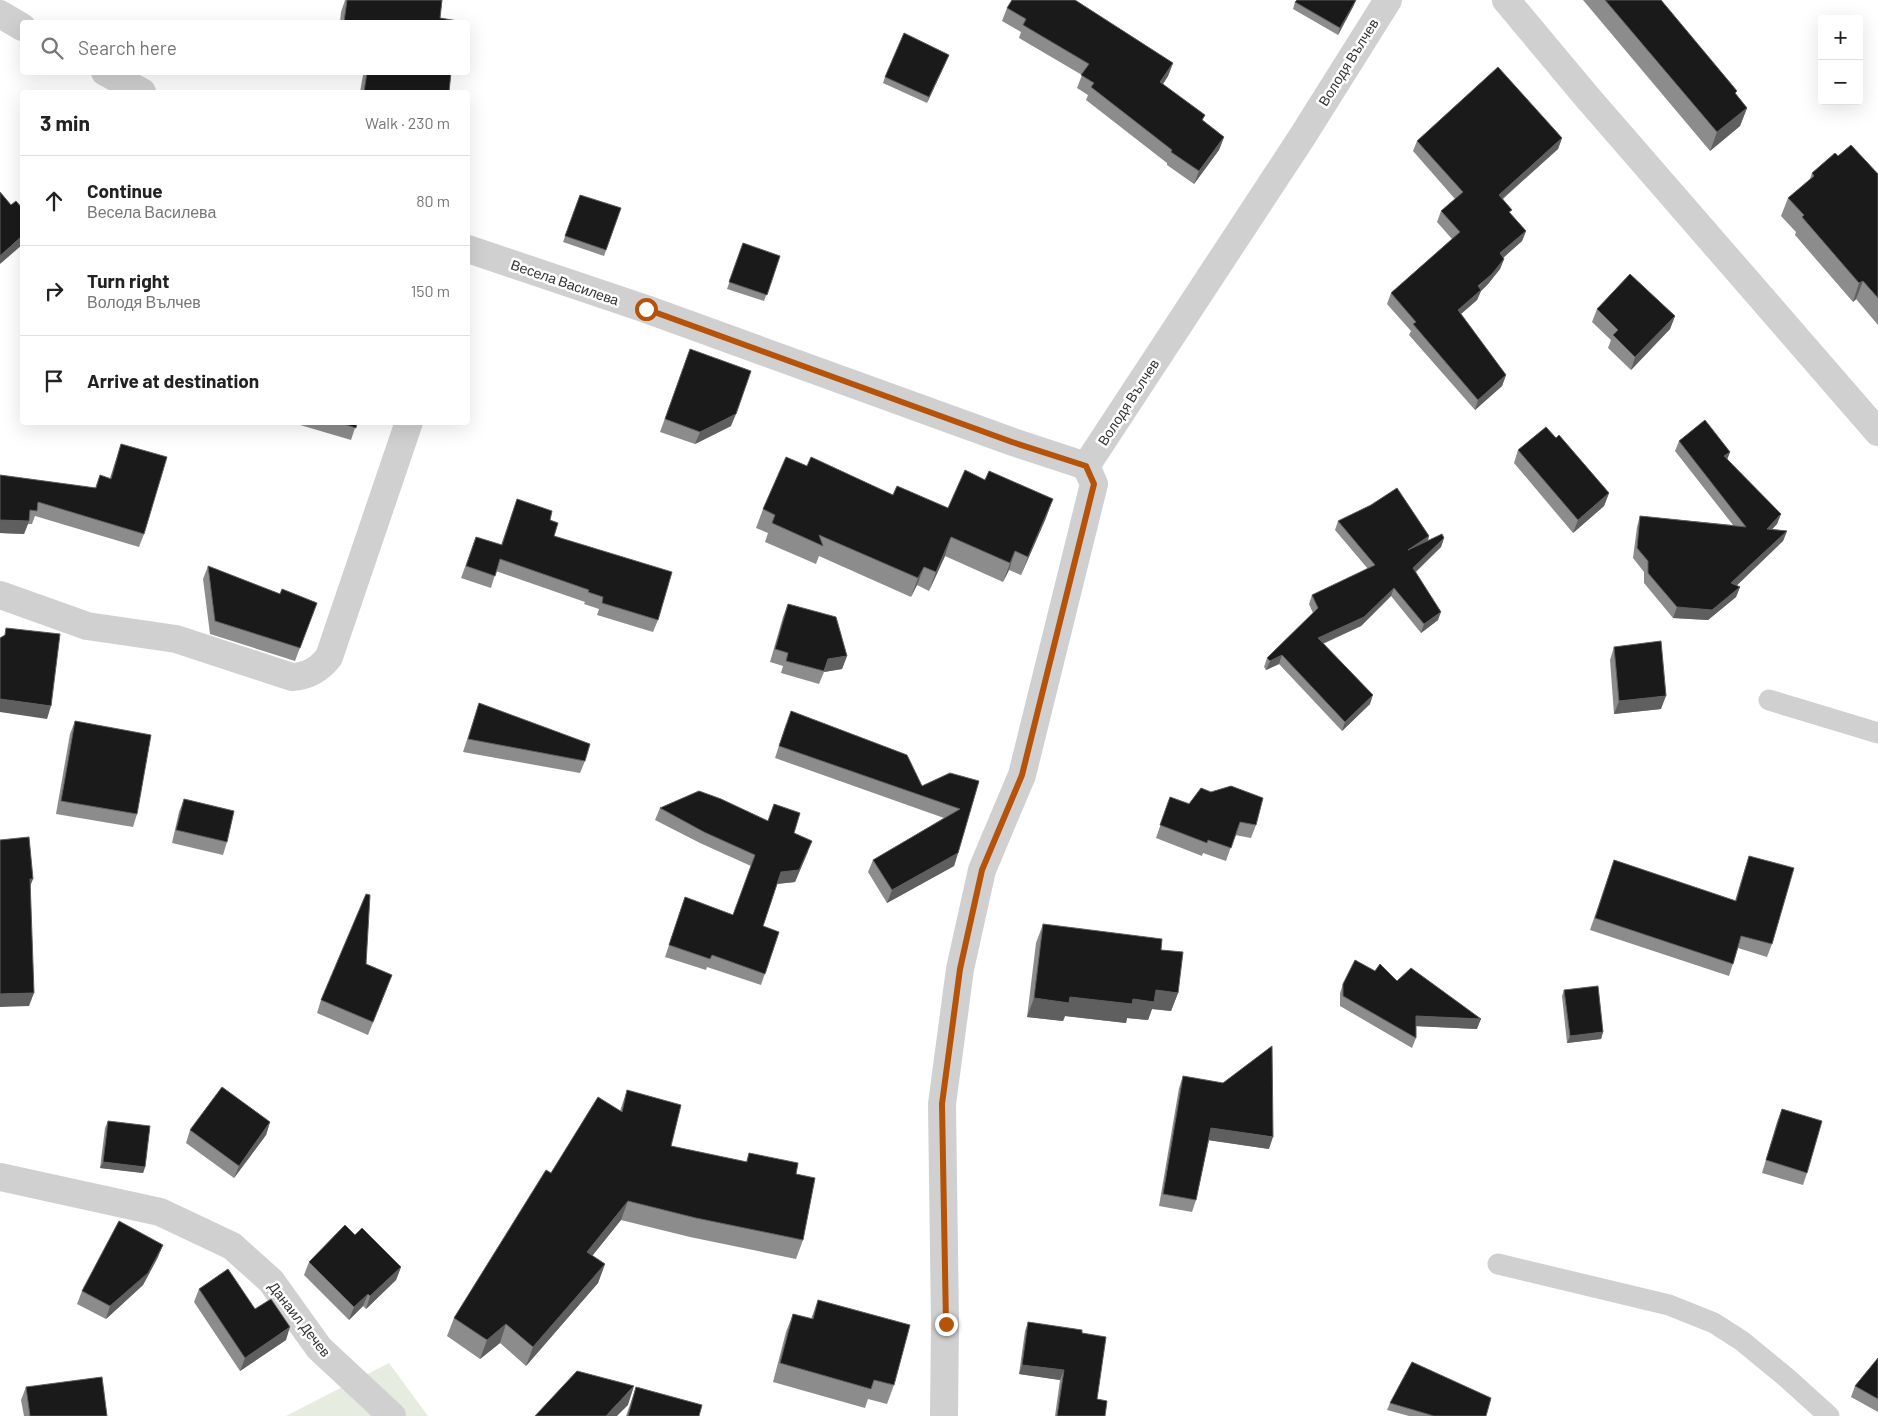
<!DOCTYPE html>
<html lang="en">
<head>
<meta charset="utf-8">
<style>
	body { margin:0; font-family:Barlow,sans-serif; background:#f2f2f2; color:#222 }
	.controls { position:absolute; right:15px; top:15px; display:grid; overflow:hidden; border-radius:5px; box-shadow:0 5px 20px #0002 }
	.controls button { width:45px; height:45px; display:grid; place-items:center; padding:0; border:0; border-bottom:1px solid #e0e0e0; background:#fff; color:#222; font:25px sans-serif }
	.stop { position:absolute; width:15px; height:15px; margin:-11px; border:4px solid #b45309; border-radius:50%; background:#fff }
	.stop.end { background:#b45309; border-color:#fff; box-shadow:0 1px 5px #0008 }
	.list { margin:0; padding:0; list-style:none }
	h2 { display:flex; justify-content:space-between; align-items:center; height:65px; margin:0; padding:0 20px; font-size:21px }
	h2 small { font-size:16px; font-weight:400; color:#767676 }
	.list li { display:grid; grid-template-columns:32px 1fr auto; gap:15px; align-items:center; box-sizing:border-box; height:90px; padding:0 20px; border-top:1px solid #e0e0e0 }
	.list b { display:block; font-size:19px; white-space:nowrap }
	.list p { margin:0; font-size:16px; white-space:nowrap; color:#767676 }
	.list em { font-size:16px; font-style:normal; color:#767676 }
	.icon { flex:none; width:28px; height:28px; fill:none; stroke:currentColor; stroke-width:2; stroke-linecap:round; stroke-linejoin:round }
	.map { position:relative; flex:none; width:1878px; height:1416px; overflow:hidden }
	.search { position:absolute; background:#fff; box-shadow:0 5px 20px #0002; left:20px; top:20px; width:450px; height:55px; display:flex; align-items:center; gap:12px; box-sizing:border-box; padding:0 18px; border-radius:5px; color:#767676; font-size:19px }
	.panel { position:absolute; background:#fff; box-shadow:0 5px 20px #0002; left:20px; top:90px; width:450px; height:335px; border-radius:5px }
	.map>svg:first-child { display:block }
	.green { fill:#e6ecdf }
	.lines { fill:none; stroke-linecap:round; stroke-linejoin:round }
	.service { stroke:#d0d0d0; stroke-width:21 }
	.minor { stroke:#d0d0d0; stroke-width:28 }
	.wall { fill:#8c8c8c }
	.shaded-wall { fill:#5f5f5f }
	.building { fill:#1a1a1a; stroke:#5f5f5f }
	.route { stroke:#b45309; stroke-width:6 }
	.labels { text-anchor:middle; dominant-baseline:central; stroke-width:5; stroke-linejoin:round; paint-order:stroke }
	.street-label { font-size:14px; fill:#333; stroke:#fff }
</style>
</head>
<body>
<div class="map">
<svg width="1878" height="1416" viewBox="0 0 1878 1416">
	<rect width="100%" height="100%" fill="#fff"/>
	<!-- green -->
	<polygon class="green" points="389,1363 428,1416 286,1416"/>
	<g class="lines">
		<!-- service -->
		<g class="service">
			<polyline points="1769,700 1878,733"/>
			<polyline points="1498,1264 1669,1305 1714,1323 1742,1341 1787,1378 1829,1416"/>
		</g>
		<!-- minor -->
		<g class="minor">
			<polyline points="1506,0 1587,97 1878,432"/>
			<polyline points="0,14 22,27"/>
			<polyline points="105,72 142,92"/>
			<polyline points="468,249 646,309 1013,442 1086,466"/>
			<path d="M0 595 87 626 176 639 292 677C308 676 319 670 329 657L409 422"/>
			<polyline points="0,1177 160,1212 232,1246 271,1281 319,1348 392,1416"/>
			<polyline points="944,1416 945,1324 942,1104 960,969 982,870 1022,775 1094,484 1086,466 1302,137 1388,0"/>
		</g>
	</g>
	<!-- wall -->
	<g class="wall">
		<polygon points="345,0 442,0 440,18 458,22 340,22 341,12"/>
		<polygon points="1583,0 1661,0 1747,108 1740,126 1710,151"/>
		<polygon points="1295,2 1354,5 1338,35 1293,9"/>
		<polygon points="1007,8 1173,63 1168,76 1163,84 1203,120 1224,137 1219,150 1194,184 1167,165 1167,163 1086,100 1088,95 1077,88 1082,75 1019,38 1021,32 1002,21"/>
		<polygon points="946,62 927,103 883,83 885,77"/>
		<polygon points="342,72 451,72 449,92 360,92 363,75"/>
		<polygon points="1562,138 1558,149 1503,199 1511,214 1526,231 1522,241 1503,258 1504,259 1500,269 1488,284 1481,291 1477,300 1461,314 1506,375 1502,386 1475,410 1409,335 1411,331 1387,304 1391,293 1452,239 1437,222 1441,211 1455,199 1413,151 1417,141"/>
		<polygon points="1838,156 1878,174 1878,325 1856,299 1853,302 1795,235 1796,232 1781,216 1788,198 1810,179 1812,173"/>
		<polygon points="580,195 621,208 604,256 563,242"/>
		<polygon points="743,243 780,256 764,301 727,289"/>
		<polygon points="1597,309 1675,316 1670,329 1631,370 1608,348 1611,340 1592,322"/>
		<polygon points="690,349 731,426 695,444 660,432"/>
		<polygon points="290,422 357,422 351,440"/>
		<polygon points="1679,441 1730,452 1727,460 1781,514 1777,524 1772,529 1787,531 1783,541 1736,585 1740,587 1736,597 1708,620 1673,618 1644,583 1644,572 1633,558 1637,527 1640,516 1733,525 1675,451"/>
		<polygon points="121,444 144,534 139,547 35,516 32,524 28,524 24,534 0,533 0,475 95,488 100,475 110,478"/>
		<polygon points="1518,450 1609,493 1604,506 1573,533 1514,463"/>
		<polygon points="807,466 893,495 948,508 1046,518 1021,575 1009,570 1003,582 945,556 929,591 917,585 911,597 819,556 816,564 765,542 768,533 756,528 763,509"/>
		<polygon points="517,499 550,520 554,536 658,620 653,632 597,615 599,609 584,604 585,602 496,571 491,588 461,578 476,537 501,545"/>
		<polygon points="1338,521 1429,536 1428,541 1444,538 1441,547 1416,572 1438,620 1421,633 1391,596 1361,626 1323,644 1370,704 1342,731 1279,664 1266,670 1264,667 1267,658 1313,613 1309,604 1312,595 1368,569 1335,530"/>
		<polygon points="208,566 280,594 317,603 295,661 210,634 203,579"/>
		<polygon points="788,604 847,656 842,669 824,672 819,684 781,673 783,666 770,662 783,617"/>
		<polygon points="1614,647 1661,709 1614,714 1610,660"/>
		<polygon points="479,703 585,761 580,773 463,752"/>
		<polygon points="75,721 137,814 133,827 56,814 70,734"/>
		<polygon points="786,724 922,786 979,781 958,853 954,866 887,903 868,872 873,860 944,818 775,758"/>
		<polygon points="1170,797 1256,825 1251,838 1235,835 1226,861 1203,853 1202,856 1156,838"/>
		<polygon points="184,799 227,842 223,855 172,843 179,812"/>
		<polygon points="660,808 794,833 808,852 795,882 777,884 763,926 779,932 761,985 707,967 706,970 665,957 685,897 733,915 751,866 700,843 655,820"/>
		<polygon points="1749,856 1772,944 1767,957 1738,948 1729,976 1590,930 1614,860 1735,901 1745,868"/>
		<polygon points="1043,924 1161,950 1178,993 1171,1011 1152,1009 1148,1020 1127,1018 1126,1023 1065,1016 1063,1021 1027,1017 1036,943"/>
		<polygon points="366,964 387,988 368,1035 317,1013 321,1000"/>
		<polygon points="1375,971 1397,981 1477,1029 1416,1026 1416,1038 1412,1048 1340,1006 1340,993 1343,984"/>
		<polygon points="1564,990 1603,1032 1601,1039 1567,1043 1562,996"/>
		<polygon points="1183,1076 1269,1149 1209,1140 1196,1200 1192,1212 1159,1206 1179,1088"/>
		<polygon points="627,1090 671,1146 746,1162 749,1153 796,1174 803,1240 796,1259 690,1237 621,1220 592,1256 605,1264 598,1283 526,1366 500,1343 480,1359 447,1336 454,1318 551,1173 620,1111"/>
		<polygon points="1782,1109 1807,1173 1803,1185 1762,1173 1777,1122"/>
		<polygon points="108,1121 145,1167 143,1173 100,1168 105,1128"/>
		<polygon points="270,1122 266,1135 234,1178 186,1143 190,1130"/>
		<polygon points="355,1235 401,1267 396,1280 366,1309 363,1306 349,1320 304,1275 309,1262"/>
		<polygon points="158,1257 143,1285 106,1319 77,1304 82,1291"/>
		<polygon points="199,1289 255,1309 286,1340 240,1371 194,1302"/>
		<polygon points="818,1300 894,1385 887,1404 868,1399 865,1408 773,1382 786,1332 793,1314 811,1319"/>
		<polygon points="1028,1322 1082,1333 1097,1399 1105,1416 1055,1416 1060,1380 1019,1374 1025,1331"/>
		<polygon points="1878,1358 1878,1412 1851,1397 1855,1386"/>
		<polygon points="26,1387 107,1416 24,1416 21,1400"/>
		<polygon points="636,1387 699,1416 626,1416"/>
		<polygon points="1390,1403 1486,1416 1409,1416 1387,1410"/>
	</g>
	<!-- shaded-wall -->
	<g class="shaded-wall">
		<polygon points="1356,0 1354,5 1338,35 1340,28"/>
		<polygon points="949,55 946,62 927,103 929,97"/>
		<polygon points="1173,63 1168,76 1156,95 1160,82"/>
		<polygon points="342,72 363,72 363,75"/>
		<polygon points="1747,108 1740,126 1710,151 1717,132"/>
		<polygon points="1224,137 1219,150 1194,184 1199,171"/>
		<polygon points="1562,138 1558,149 1495,205 1499,195"/>
		<polygon points="1526,231 1522,241 1496,264 1500,253"/>
		<polygon points="22,236 22,245 0,264 0,256"/>
		<polygon points="1504,259 1500,269 1488,284 1481,291 1477,300 1454,320 1458,310"/>
		<polygon points="1863,281 1856,299 1853,302 1859,283"/>
		<polygon points="1675,316 1670,329 1631,370 1635,357"/>
		<polygon points="1506,375 1502,386 1475,410 1478,400"/>
		<polygon points="736,414 731,426 695,444 700,432"/>
		<polygon points="1730,452 1726,462 1724,456"/>
		<polygon points="1609,493 1604,506 1573,533 1578,520"/>
		<polygon points="1053,499 1046,518 1021,575 1028,557"/>
		<polygon points="1781,514 1777,524 1763,539 1767,529"/>
		<polygon points="0,520 29,521 24,534 0,533"/>
		<polygon points="1787,531 1783,541 1728,594 1731,583"/>
		<polygon points="1429,536 1426,545 1408,550"/>
		<polygon points="951,537 945,556 929,591 936,572"/>
		<polygon points="1444,538 1441,547 1410,577 1413,568"/>
		<polygon points="1015,551 1009,570 1003,582 1010,563"/>
		<polygon points="924,567 917,585 911,597 918,578"/>
		<polygon points="1740,587 1736,597 1708,620 1673,618 1677,607"/>
		<polygon points="1394,588 1391,596 1361,626 1315,647 1318,638"/>
		<polygon points="1441,612 1438,620 1421,633 1424,624"/>
		<polygon points="1282,655 1279,664 1266,670 1270,661"/>
		<polygon points="847,656 842,669 824,672 828,659"/>
		<polygon points="1373,695 1370,704 1342,731 1345,722"/>
		<polygon points="1666,696 1661,709 1614,714 1619,701"/>
		<polygon points="0,699 51,706 47,719 0,712"/>
		<polygon points="812,841 795,882 776,884 781,872"/>
		<polygon points="958,853 954,866 887,903 892,890"/>
		<polygon points="30,879 33,879 28,892"/>
		<polygon points="1156,990 1178,993 1171,1011 1152,1009 1148,1020 1127,1018 1126,1023 1065,1016 1063,1021 1027,1017 1034,998 1070,997 1133,999"/>
		<polygon points="34,993 29,1006 0,1007 0,994"/>
		<polygon points="1416,1016 1481,1019 1477,1029 1413,1026"/>
		<polygon points="1603,1032 1601,1039 1567,1043 1570,1036"/>
		<polygon points="270,1122 266,1135 234,1178 239,1166"/>
		<polygon points="1211,1128 1273,1137 1269,1149 1207,1140"/>
		<polygon points="103,1162 145,1167 143,1173 100,1168"/>
		<polygon points="628,1201 621,1220 580,1271 587,1252"/>
		<polygon points="163,1245 158,1257 143,1285 106,1319 110,1306"/>
		<polygon points="605,1264 598,1283 526,1366 533,1347"/>
		<polygon points="401,1267 396,1280 366,1309 370,1296"/>
		<polygon points="368,1294 363,1306 349,1320 354,1307"/>
		<polygon points="506,1324 500,1343 480,1359 487,1340"/>
		<polygon points="290,1327 286,1340 240,1371 245,1358"/>
		<polygon points="1022,1365 1064,1370 1060,1380 1019,1374"/>
		<polygon points="634,1386 628,1405 617,1416 606,1416"/>
	</g>
	<!-- building -->
	<g class="building">
		<polygon points="347,0 442,0 440,18 458,21 458,22 344,22"/>
		<polygon points="1012,0 1075,0 1173,63 1160,82 1205,115 1202,120 1224,137 1199,171 1171,152 1172,150 1091,87 1094,83 1081,75 1089,64 1023,25 1026,19 1007,8"/>
		<polygon points="1297,0 1356,0 1340,28 1295,2"/>
		<polygon points="1605,0 1661,0 1737,91 1735,93 1747,108 1717,132"/>
		<polygon points="904,33 949,55 929,97 885,77"/>
		<polygon points="1498,67 1562,138 1499,195 1512,210 1509,212 1526,231 1500,253 1504,259 1492,274 1478,286 1481,290 1458,310 1506,375 1478,400 1413,324 1416,322 1391,293 1460,232 1441,211 1463,192 1417,141"/>
		<polygon points="367,72 451,72 449,92 364,92"/>
		<polygon points="1851,145 1878,174 1878,298 1863,281 1859,283 1802,217 1804,215 1788,198 1814,176 1812,173 1835,153 1838,156"/>
		<polygon points="0,192 11,205 16,201 22,208 22,236 0,256"/>
		<polygon points="580,195 621,208 606,250 565,236"/>
		<polygon points="743,243 780,256 767,295 729,282"/>
		<polygon points="1630,274 1675,316 1635,357 1613,335 1618,330 1597,309"/>
		<polygon points="690,349 751,371 736,414 700,432 665,419"/>
		<polygon points="1705,420 1730,452 1724,456 1781,514 1767,529 1787,531 1731,583 1740,587 1712,610 1677,607 1648,573 1648,561 1637,548 1640,516 1746,527 1679,441"/>
		<polygon points="338,422 357,422 356,428"/>
		<polygon points="1546,427 1556,438 1559,435 1609,493 1578,520 1518,450"/>
		<polygon points="121,444 167,457 144,534 38,502 37,511 30,510 29,521 0,520 0,475 96,488 100,475 111,479"/>
		<polygon points="786,457 807,466 811,457 893,495 897,486 948,508 965,470 985,480 989,471 1053,499 1028,557 1015,551 1010,563 951,537 936,572 924,567 918,578 819,535 823,546 772,523 775,515 763,509"/>
		<polygon points="1397,488 1429,536 1408,550 1442,534 1444,538 1413,568 1441,612 1424,624 1394,588 1364,617 1318,638 1373,695 1345,722 1282,655 1270,661 1267,658 1318,608 1312,595 1375,565 1338,521 1371,505"/>
		<polygon points="517,499 552,511 550,520 558,523 554,536 672,572 658,620 602,603 603,597 588,592 589,590 500,559 495,576 466,566 476,537 502,545"/>
		<polygon points="208,566 280,594 282,589 317,603 300,648 215,621"/>
		<polygon points="788,604 836,617 847,656 828,659 824,671 786,661 788,653 775,649"/>
		<polygon points="6,628 60,634 51,706 0,699 0,638 5,635"/>
		<polygon points="1661,641 1666,696 1619,701 1614,647"/>
		<polygon points="479,703 590,744 585,761 468,739"/>
		<polygon points="791,711 907,755 922,786 950,773 979,781 958,853 892,890 873,860 960,809 779,746"/>
		<polygon points="75,721 151,735 137,814 61,801"/>
		<polygon points="1231,786 1263,798 1256,825 1240,822 1231,848 1208,840 1207,843 1160,825 1170,797 1189,804 1201,788 1211,792"/>
		<polygon points="699,791 721,799 768,821 774,804 800,813 794,833 812,841 799,870 781,872 763,926 779,932 765,974 712,955 710,959 669,945 685,897 733,915 755,855 704,832 660,808"/>
		<polygon points="184,799 234,811 227,842 176,830"/>
		<polygon points="29,837 33,879 30,879 34,993 0,994 0,840"/>
		<polygon points="1749,856 1794,868 1772,944 1741,936 1733,964 1595,918 1614,860 1736,901"/>
		<polygon points="366,894 370,895 366,964 392,975 373,1022 321,1000"/>
		<polygon points="1043,924 1162,939 1161,950 1183,952 1178,993 1156,990 1154,1002 1133,999 1132,1004 1070,997 1069,1003 1034,998"/>
		<polygon points="1355,960 1375,971 1380,964 1397,981 1411,968 1481,1019 1416,1016 1416,1038 1343,996 1343,984"/>
		<polygon points="1598,986 1603,1032 1570,1036 1564,990"/>
		<polygon points="1272,1046 1273,1137 1211,1128 1196,1200 1163,1194 1183,1076 1223,1083"/>
		<polygon points="222,1087 270,1122 239,1166 190,1130"/>
		<polygon points="627,1090 681,1105 671,1146 747,1162 749,1153 798,1163 796,1174 815,1178 803,1240 696,1218 628,1201 587,1252 605,1264 533,1347 506,1324 487,1340 454,1318 546,1170 551,1173 598,1097 622,1112"/>
		<polygon points="1782,1109 1822,1121 1807,1173 1766,1160"/>
		<polygon points="108,1121 150,1126 145,1167 103,1162"/>
		<polygon points="119,1221 163,1245 148,1273 110,1306 82,1291"/>
		<polygon points="345,1225 355,1235 362,1228 401,1267 370,1296 368,1294 354,1307 309,1262"/>
		<polygon points="228,1269 255,1309 271,1299 290,1327 245,1358 199,1289"/>
		<polygon points="818,1300 910,1325 894,1385 874,1380 871,1389 780,1363 793,1314 813,1319"/>
		<polygon points="1028,1322 1082,1330 1082,1333 1106,1337 1097,1399 1107,1401 1105,1416 1057,1416 1064,1370 1022,1365"/>
		<polygon points="1878,1358 1878,1399 1855,1386"/>
		<polygon points="1412,1362 1491,1398 1486,1416 1434,1416 1390,1403"/>
		<polygon points="577,1371 634,1386 606,1416 535,1416"/>
		<polygon points="102,1377 107,1416 30,1416 26,1387"/>
		<polygon points="636,1387 702,1405 699,1416 628,1416"/>
	</g>
	<g class="lines">
		<!-- route -->
		<polyline class="route" points="646,309 1012,442 1086,466 1094,484 1022,775 982,870 960,969 942,1104 946,1324"/>
	</g>
	<g class="labels">
		<!-- street labels -->
		<g class="street-label">
			<text transform="translate(1348 62) rotate(-58)">Володя Вълчев</text>
			<text transform="translate(565 282) rotate(19)">Весела Василева</text>
			<text transform="translate(1128 402) rotate(-57)">Володя Вълчев</text>
			<text transform="translate(300 1319) rotate(52)">Данаил Дечев</text>
		</g>
	</g>
</svg>
<div class="controls">
<button>+</button>
<button>−</button>
</div>
<div class="stop" style="left:646px;top:309px"></div>
<div class="stop end" style="left:946px;top:1324px"></div>
<div class="search"><svg class="icon" aria-label="search" viewBox="0 0 24 24"><circle cx="10" cy="10" r="6"/><path d="M15 15l6 6"/></svg>Search here</div>
<section class="panel">
<h2>3 min<small>Walk · 230 m</small></h2>
<ul class="list">
<li><svg class="icon" aria-label="ahead" viewBox="0 0 24 24"><path d="M12 20V5M6 11l6-6 6 6"/></svg><div><b>Continue</b><p>Весела Василева</p></div><em>80 m</em></li>
<li><svg class="icon" aria-label="right" viewBox="0 0 24 24"><path d="M7 20v-9h11M14 6l5 5-5 5"/></svg><div><b>Turn right</b><p>Володя Вълчев</p></div><em>150 m</em></li>
<li><svg class="icon" aria-label="arrive" viewBox="0 0 24 24"><path d="M6 21V4h12l-3 4 3 4H6"/></svg><div><b>Arrive at destination</b></div></li>
</ul>
</section>
</div>
</body>
</html>
